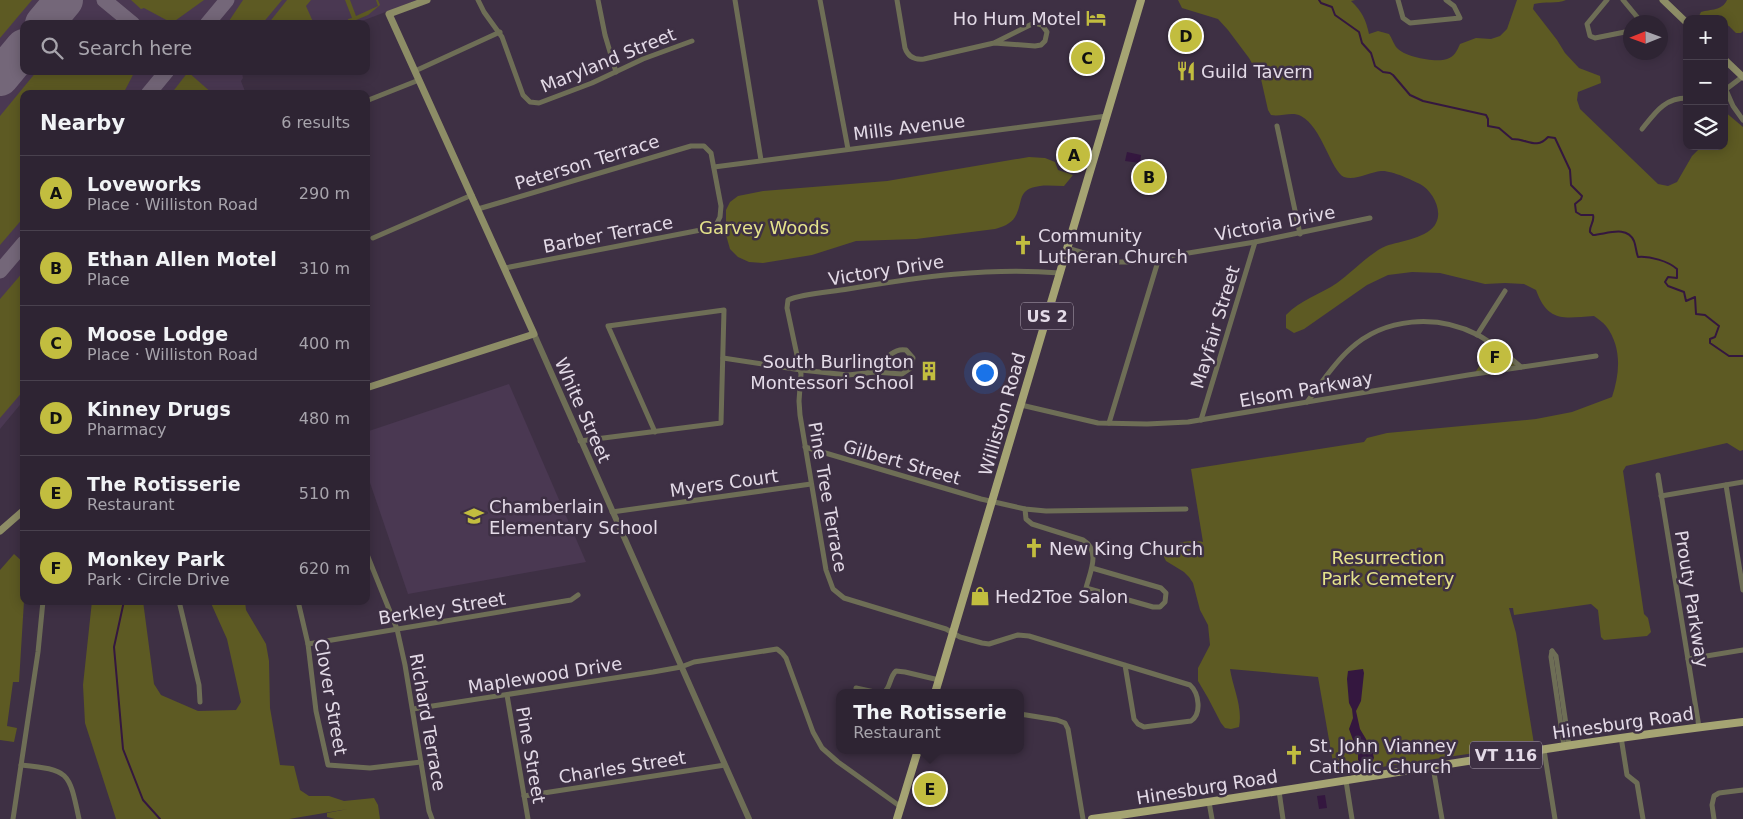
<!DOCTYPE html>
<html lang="en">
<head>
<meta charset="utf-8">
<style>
	body { margin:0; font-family:"DejaVu Sans",sans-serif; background:#3a303f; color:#f1f3f6 }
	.controls { position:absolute; right:15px; top:15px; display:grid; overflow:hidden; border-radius:10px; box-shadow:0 2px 12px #0003 }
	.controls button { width:45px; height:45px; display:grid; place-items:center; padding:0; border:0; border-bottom:1px solid #49414e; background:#2e2433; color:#f1f3f6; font:25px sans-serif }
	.compass { position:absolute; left:1623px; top:15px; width:45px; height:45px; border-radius:50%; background:#2e2433; box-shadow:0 2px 12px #0003; rotate:269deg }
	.you { position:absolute; left:984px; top:372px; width:18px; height:18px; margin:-12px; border:4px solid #fff; border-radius:50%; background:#1a73e8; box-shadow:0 0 0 8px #1a73e833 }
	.badge { display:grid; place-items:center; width:32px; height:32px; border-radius:50%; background:#c2bd3f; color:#111; font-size:16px; font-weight:700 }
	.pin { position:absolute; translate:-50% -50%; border:2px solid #fff; box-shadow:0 1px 5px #0006 }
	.popup { position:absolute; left:836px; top:689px; width:188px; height:65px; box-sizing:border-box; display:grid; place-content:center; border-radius:10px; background:#2e2433; filter:drop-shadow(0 1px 4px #0005); font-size:16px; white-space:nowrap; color:#a7a4ac }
	.popup b { font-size:19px; color:#f1f3f6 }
	.popup::after { content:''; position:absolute; left:50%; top:100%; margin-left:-10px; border:10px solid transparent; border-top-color:#2e2433 }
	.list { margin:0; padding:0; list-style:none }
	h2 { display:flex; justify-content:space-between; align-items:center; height:65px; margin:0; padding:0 20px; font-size:21px }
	h2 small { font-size:16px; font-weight:400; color:#a7a4ac }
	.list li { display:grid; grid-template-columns:32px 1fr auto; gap:15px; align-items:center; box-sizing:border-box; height:75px; padding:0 20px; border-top:1px solid #49414e }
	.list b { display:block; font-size:19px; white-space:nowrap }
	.list p { margin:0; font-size:16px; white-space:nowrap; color:#a7a4ac }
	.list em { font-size:16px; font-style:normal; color:#a7a4ac }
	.icon { flex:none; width:28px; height:28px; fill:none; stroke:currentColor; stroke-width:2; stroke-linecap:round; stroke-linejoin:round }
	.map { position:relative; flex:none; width:1743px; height:819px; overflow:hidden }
	.search { position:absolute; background:#2e2433; box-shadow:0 2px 12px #0003; left:20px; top:20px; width:350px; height:55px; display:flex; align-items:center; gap:12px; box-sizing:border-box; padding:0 18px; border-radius:10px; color:#a7a4ac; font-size:19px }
	.panel { position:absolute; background:#2e2433; box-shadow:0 2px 12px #0003; left:20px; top:90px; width:350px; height:515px; border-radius:10px }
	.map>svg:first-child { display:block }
	.built { fill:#4a3852 }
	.green { fill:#5d5a23 }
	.water { fill:#34173f }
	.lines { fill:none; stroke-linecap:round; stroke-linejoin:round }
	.stream { stroke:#34173f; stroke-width:2 }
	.taxiway { stroke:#746779; stroke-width:15 }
	.runway { stroke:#746779; stroke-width:38 }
	.minor { stroke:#6e6e56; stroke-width:5 }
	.tertiary { stroke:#6e6e56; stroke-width:6 }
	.secondary { stroke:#8d8d66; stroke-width:7 }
	.primary { stroke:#a5a473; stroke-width:8 }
	.labels { text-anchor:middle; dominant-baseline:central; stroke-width:5; stroke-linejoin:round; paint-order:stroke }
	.shield { fill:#3e3044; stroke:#b2a7b6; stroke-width:1 }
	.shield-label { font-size:16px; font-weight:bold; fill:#e3dae7 }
	.poi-label { font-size:18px; fill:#e3dae7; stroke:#3e3044; text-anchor:start }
	.street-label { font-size:18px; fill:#e3dae7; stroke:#3e3044 }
	.park-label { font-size:18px; fill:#e5e38b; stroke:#3e3044 }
</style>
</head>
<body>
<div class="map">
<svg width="1743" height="819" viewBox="0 0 1743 819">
	<rect width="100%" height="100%" fill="#3e3044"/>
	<!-- built -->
	<g class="built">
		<polygon points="0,0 417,0 354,24 24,24 24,71 247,71 242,73 243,78 241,81 246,94 24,94 24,400 0,429"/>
		<polygon points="509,384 586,562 408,594 366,471 366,432"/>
	</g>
	<!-- green -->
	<g class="green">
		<polygon points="0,0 32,0 0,38"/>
		<polygon points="131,0 204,0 172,23 144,8 141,9"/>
		<polygon points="243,0 282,0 262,24 227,24"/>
		<polygon points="287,0 311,0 306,6 314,24 268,24"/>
		<polygon points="345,0 350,0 356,16 378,6 376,0 378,0 380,5 368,15 349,23 348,19 352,18"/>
		<path d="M1178 0H1355L1351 1C1362 11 1366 20 1369 34L1378 31 1389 34C1392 38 1394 45 1397 48 1405 57 1436 63 1447 59 1454 57 1457 51 1460 44L1476 38 1491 39 1500 36 1507 29 1517 0H1566C1557 4 1545 1 1534 4L1533 9 1557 40 1565 53 1579 68 1600 76 1601 83 1578 92 1577 100 1580 109 1658 184 1668 186 1677 182 1692 156 1702 146H1724V111L1743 127V450L1740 451 1727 443 1626 466 1623 471 1644 614 1648 618 1651 632 1647 636 1604 640 1601 637 1598 610 1591 604 1514 615 1513 608H1509L1516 633 1534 744 1335 774 1318 677 1230 669C1233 688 1243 707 1239 727L1231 729 1225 728 1221 723 1208 698 1198 681V668L1210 645 1208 625 1200 610 1193 583 1189 577 1184 572 1166 561 1163 555C1166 542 1193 539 1203 542L1191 469 1364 442 1367 438 1387 433 1536 419 1572 412 1612 397C1620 373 1622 347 1606 326 1603 322 1598 319 1594 316 1564 318 1548 323 1536 290L1524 284 1505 283 1485 284 1440 273 1412 272 1388 275 1367 285 1304 329 1294 333 1286 328V315C1300 300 1321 294 1337 283 1351 273 1371 252 1386 246 1400 241 1429 238 1436 223 1443 210 1432 190 1420 184 1412 180 1391 170 1381 171 1370 172 1355 181 1344 177 1331 171 1322 127 1301 116 1292 111 1281 117 1271 115L1268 110 1261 79 1249 58 1228 30 1218 19 1182 8Z"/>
		<path d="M1727 0H1743V31L1741 33H1736L1729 26 1724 24V19H1702L1699 16 1701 12C1711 9 1722 11 1727 0Z"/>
		<polygon points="37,71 135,71 123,94 24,94 24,217 0,245 0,116"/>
		<polygon points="188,72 213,94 171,94"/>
		<path d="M1029 157 1045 158 1055 162 1058 170 1073 175 1064 186C1056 186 1047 185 1040 186 1016 189 1024 202 1015 217 1011 224 1002 227 995 229L916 239 856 241 812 255 763 263 749 262 738 257 730 249 726 235V210L730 202 738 196 763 191 887 181Z"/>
		<polygon points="24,271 24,390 0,418 0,299"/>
		<path d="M1487 342 1517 365 1474 374C1481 364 1488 354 1487 342Z"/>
		<polygon points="14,554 24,563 24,601 19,682 13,682 7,726 17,728 14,742 0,740 0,570"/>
		<polygon points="92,601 143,601 154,684 161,695 198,711 236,710 241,702 227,639 210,601 245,601 246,610 266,644 269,661 270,708 280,765 294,766 300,790 309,796 329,796 344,801 374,798 378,805 380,819 335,819 327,817 327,813 348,809 289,819 116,819 85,723 83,685"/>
	</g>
	<!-- water -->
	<g class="water">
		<polygon points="1127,152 1141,155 1140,163 1125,161"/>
		<polygon points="1363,669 1364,673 1361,701 1356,711 1360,729 1372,749 1374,758 1372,762 1362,764 1358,760 1358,747 1353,740 1349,729 1353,718 1352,709 1349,703 1347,679 1348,671"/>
		<polygon points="1325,795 1327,808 1319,809 1317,796"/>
	</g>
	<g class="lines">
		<!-- stream -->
		<g class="stream">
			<path d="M1319 0 1321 3 1332 7 1335 15 1359 32 1362 43 1371 53 1375 66 1383 72 1390 73 1393 75 1410 95 1423 101 1486 115 1488 119V126L1499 128 1512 139C1528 139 1536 150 1548 137L1555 138 1570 170 1571 185 1582 196 1581 199 1575 204 1576 212 1581 215H1593C1595 221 1589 226 1590 232L1593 235C1607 234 1627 225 1634 241 1636 246 1636 252 1638 257 1650 256 1668 261 1677 269V278L1668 277 1665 282 1668 286 1684 292 1686 301 1695 297 1696 314 1705 315 1719 326 1715 337 1710 339V343L1729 356H1743"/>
			<polyline points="124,601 114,647 123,749 143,800 160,819"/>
		</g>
		<!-- taxiway -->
		<g class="taxiway">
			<polyline points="104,0 133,24"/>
			<polyline points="55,11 71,0"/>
			<polyline points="207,24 227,0"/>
			<polyline points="148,94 167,71"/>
			<polyline points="0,271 24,243"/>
		</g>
		<!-- runway -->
		<g class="runway">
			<polyline points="44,24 64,0"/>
			<polyline points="0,77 24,48"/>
		</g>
		<!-- minor -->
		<g class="minor">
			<polyline points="478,0 484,12 502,37 523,95 530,102 539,103 592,83 643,59 692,41"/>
			<polyline points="598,0 605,35 616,72"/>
			<polyline points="735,0 761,160"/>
			<polyline points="820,0 848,149"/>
			<path d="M897 0 905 48C908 57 915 60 924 59L994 43 1034 23 1042 25 1047 32 1045 41 1041 45 1035 46 994 43"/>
			<polyline points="1398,0 1403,18 1410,23 1460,18 1454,6 1446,0"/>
			<polyline points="1607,0 1587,24 1590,36 1595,38 1630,31"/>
			<polyline points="1623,0 1638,18 1640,22"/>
			<polyline points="415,71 500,32"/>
			<polyline points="1725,90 1742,77"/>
			<polyline points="1726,90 1733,106 1743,120"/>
			<polyline points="366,101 419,80"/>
			<polyline points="1277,126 1300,234"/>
			<path d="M1642 129C1655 113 1664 98 1687 98"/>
			<polyline points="714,167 1107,116"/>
			<polyline points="478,209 691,146 704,146 711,153 721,206 720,217 716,225 711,228 505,268"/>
			<polyline points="373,238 472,195"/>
			<polyline points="1067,248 1114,262 1134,262 1255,242 1370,218"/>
			<path d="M1060 273C988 267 919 277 848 289 831 292 803 293 788 300L787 308 801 374 799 401 800 415 826 570 833 589 844 598 946 629 960 637 982 643 989 644 1018 635 1029 636 1190 685C1199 693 1202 714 1191 721L1144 727 1138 724 1134 719 1125 665"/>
			<polyline points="1477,335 1505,291"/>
			<path d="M723 358 801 370 848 375 875 372 902 374 911 368 913 358 906 350C892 347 883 363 875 372"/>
			<path d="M1307 402C1321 384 1333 364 1350 349 1385 317 1437 314 1478 335 1494 344 1508 356 1521 367"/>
			<polyline points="1021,405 1098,423 1147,424 1188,422 1468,375 1596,356"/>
			<polyline points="1201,420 1255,242"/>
			<polyline points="1109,423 1159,258"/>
			<polyline points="580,441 721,423 724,310 608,326 655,432"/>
			<polyline points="805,447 981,499 1025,509 1046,511 1186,509"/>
			<polyline points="1658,475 1699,727"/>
			<polyline points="1726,485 1743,590"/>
			<polyline points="1661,496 1743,482"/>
			<path d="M1025 509 1026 519 1032 524 1083 540C1101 551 1090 572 1086 588L1153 607H1160L1165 602 1166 593 1161 588 1092 568"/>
			<polyline points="612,512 811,484"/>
			<polyline points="366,552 397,629 405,665 429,811 432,819"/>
			<polyline points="179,601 199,685 200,702"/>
			<polyline points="298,601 308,644 316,711 328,765 370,768 421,762"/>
			<polyline points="308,644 571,600 578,595"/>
			<polyline points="1552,651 1556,656 1569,745"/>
			<polyline points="1552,651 1551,657 1564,746"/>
			<polyline points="1688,659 1743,650"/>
			<polyline points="856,688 879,693"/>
			<path d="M883 693C891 689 889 677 896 671L905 672 939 680"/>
			<polyline points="507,695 528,819"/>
			<polyline points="413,709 653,672 681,667 694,662 777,649 782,653 786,658 813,732 822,748 838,762 901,807"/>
			<polyline points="1020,714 1057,720 1065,723 1068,729 1083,819"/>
			<polyline points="1621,737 1627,775 1637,783 1643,819"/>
			<polyline points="1544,750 1555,819"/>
			<path d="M21 765C69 770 69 771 79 819"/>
			<polyline points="1433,767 1442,819"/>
			<polyline points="1346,781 1352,819"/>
			<polyline points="1279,791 1283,819"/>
			<polyline points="524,796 725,765"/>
			<polyline points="1209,802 1212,819"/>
			<polyline points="13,819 38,652 43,601"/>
			<polyline points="1714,819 1712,805 1714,796 1719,793 1743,790"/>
		</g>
		<!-- tertiary -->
		<polyline class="tertiary" points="534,334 749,819"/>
		<!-- secondary -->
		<g class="secondary">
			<polyline points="1663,0 1687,23"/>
			<polyline points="1724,59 1743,77"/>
			<polyline points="366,388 534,334 389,14 427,0"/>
			<polyline points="0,531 24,510"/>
		</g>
		<!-- primary -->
		<g class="primary">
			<polyline points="935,693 1141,0"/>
			<polyline points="897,819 918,750"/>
			<path d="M1092 819C1309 789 1525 748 1743 722"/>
		</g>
	</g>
	<!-- icons -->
	<defs>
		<symbol id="hotel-bare" viewBox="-9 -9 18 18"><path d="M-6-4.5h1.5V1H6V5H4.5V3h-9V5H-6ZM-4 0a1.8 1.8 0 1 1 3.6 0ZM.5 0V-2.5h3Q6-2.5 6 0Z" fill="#c2bd3f" stroke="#3e3044" stroke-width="2.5" paint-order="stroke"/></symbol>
		<symbol id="restaurant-bare" viewBox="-9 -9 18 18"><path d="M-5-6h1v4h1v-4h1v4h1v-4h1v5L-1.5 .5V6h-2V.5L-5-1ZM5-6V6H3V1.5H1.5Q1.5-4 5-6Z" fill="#c2bd3f" stroke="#3e3044" stroke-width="2.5" paint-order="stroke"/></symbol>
		<symbol id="church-bare" viewBox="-9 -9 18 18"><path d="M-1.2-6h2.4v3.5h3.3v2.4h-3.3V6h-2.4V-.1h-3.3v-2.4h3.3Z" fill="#c2bd3f" stroke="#3e3044" stroke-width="2.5" paint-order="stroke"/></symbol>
		<symbol id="building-bare" viewBox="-9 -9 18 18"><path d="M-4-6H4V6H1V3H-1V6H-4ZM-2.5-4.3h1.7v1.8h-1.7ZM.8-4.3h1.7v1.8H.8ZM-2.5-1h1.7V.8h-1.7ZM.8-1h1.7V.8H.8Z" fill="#c2bd3f" stroke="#3e3044" stroke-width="2.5" paint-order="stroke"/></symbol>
		<symbol id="school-bare" viewBox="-9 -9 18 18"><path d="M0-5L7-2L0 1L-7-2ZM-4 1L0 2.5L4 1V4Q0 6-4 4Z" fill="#c2bd3f" stroke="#3e3044" stroke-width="2.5" paint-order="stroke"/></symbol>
		<symbol id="shop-bare" viewBox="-9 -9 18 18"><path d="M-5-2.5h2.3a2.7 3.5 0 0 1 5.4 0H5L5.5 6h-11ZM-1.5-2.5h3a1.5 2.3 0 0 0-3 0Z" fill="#c2bd3f" stroke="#3e3044" stroke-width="2.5" paint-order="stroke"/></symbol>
	</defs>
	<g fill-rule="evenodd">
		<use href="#hotel-bare" x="1082" y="4" width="28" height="28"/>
		<use href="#restaurant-bare" x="1172" y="57" width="28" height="28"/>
		<use href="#church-bare" x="1009" y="231" width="28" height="28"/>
		<use href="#building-bare" x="915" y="357" width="28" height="28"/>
		<use href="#school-bare" x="460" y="502" width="28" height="28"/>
		<use href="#church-bare" x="1020" y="534" width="28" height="28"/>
		<use href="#shop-bare" x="966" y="582" width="28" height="28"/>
		<use href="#church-bare" x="1280" y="741" width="28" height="28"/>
	</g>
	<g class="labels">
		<!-- shield labels -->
		<g class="shield">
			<rect x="1021" y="302.5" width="52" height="27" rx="4"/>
			<rect x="1470" y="741.5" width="72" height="27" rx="4"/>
		</g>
		<g class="shield-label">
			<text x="1047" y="316">US 2</text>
			<text x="1506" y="755">VT 116</text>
		</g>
		<!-- poi labels -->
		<g class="poi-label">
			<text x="1081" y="18" text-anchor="end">Ho Hum Motel</text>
			<text x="1201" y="71">Guild Tavern</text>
			<text x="1038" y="235">Community<tspan x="1038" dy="21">Lutheran Church</tspan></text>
			<text x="914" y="361" text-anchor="end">South Burlington<tspan x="914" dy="21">Montessori School</tspan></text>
			<text x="489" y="506">Chamberlain<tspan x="489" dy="21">Elementary School</tspan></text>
			<text x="1049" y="548">New King Church</text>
			<text x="995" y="596">Hed2Toe Salon</text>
			<text x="1309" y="745">St. John Vianney<tspan x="1309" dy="21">Catholic Church</tspan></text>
		</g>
		<!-- street labels -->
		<g class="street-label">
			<text transform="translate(608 60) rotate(-22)">Maryland Street</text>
			<text transform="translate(909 127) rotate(-7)">Mills Avenue</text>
			<text transform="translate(587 162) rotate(-17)">Peterson Terrace</text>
			<text transform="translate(1275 223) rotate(-11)">Victoria Drive</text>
			<text transform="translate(608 234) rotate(-11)">Barber Terrace</text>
			<text transform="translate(886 270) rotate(-9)">Victory Drive</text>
			<text transform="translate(1215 327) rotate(-73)">Mayfair Street</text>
			<text transform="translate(1306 389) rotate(-10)">Elsom Parkway</text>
			<text transform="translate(583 410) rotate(66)">White Street</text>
			<text transform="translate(1002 414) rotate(-74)">Williston Road</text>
			<text transform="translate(902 462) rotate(16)">Gilbert Street</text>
			<text transform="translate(724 483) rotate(-8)">Myers Court</text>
			<text transform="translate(828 497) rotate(80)">Pine Tree Terrace</text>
			<text transform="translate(1692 599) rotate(81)">Prouty Parkway</text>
			<text transform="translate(442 608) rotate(-9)">Berkley Street</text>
			<text transform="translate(545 675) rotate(-9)">Maplewood Drive</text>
			<text transform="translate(331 697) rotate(80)">Clover Street</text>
			<text transform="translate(428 722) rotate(80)">Richard Terrace</text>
			<text transform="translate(1623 723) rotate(-8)">Hinesburg Road</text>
			<text transform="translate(531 755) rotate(80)">Pine Street</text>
			<text transform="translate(622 767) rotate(-9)">Charles Street</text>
			<text transform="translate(1207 787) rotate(-9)">Hinesburg Road</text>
		</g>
		<!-- park labels -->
		<g class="park-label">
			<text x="764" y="227">Garvey Woods</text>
			<text x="1388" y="557">Resurrection<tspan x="1388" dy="21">Park Cemetery</tspan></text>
		</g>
	</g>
</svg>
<div class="controls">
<button>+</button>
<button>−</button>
<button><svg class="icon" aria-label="layers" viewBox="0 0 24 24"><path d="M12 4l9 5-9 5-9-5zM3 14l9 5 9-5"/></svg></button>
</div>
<svg class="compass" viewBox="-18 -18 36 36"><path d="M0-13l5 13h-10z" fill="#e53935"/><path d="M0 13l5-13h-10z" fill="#a7a4ac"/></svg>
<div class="you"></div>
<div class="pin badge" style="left:1074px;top:155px">A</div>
<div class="pin badge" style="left:1149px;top:177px">B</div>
<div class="pin badge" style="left:1087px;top:58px">C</div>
<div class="pin badge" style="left:1186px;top:36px">D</div>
<div class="pin badge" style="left:930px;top:789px">E</div>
<div class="popup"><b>The Rotisserie</b>Restaurant</div>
<div class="pin badge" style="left:1495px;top:357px">F</div>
<div class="search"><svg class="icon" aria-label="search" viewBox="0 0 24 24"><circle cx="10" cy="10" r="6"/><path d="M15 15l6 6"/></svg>Search here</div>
<section class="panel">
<h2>Nearby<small>6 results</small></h2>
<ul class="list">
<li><span class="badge">A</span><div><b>Loveworks</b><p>Place · Williston Road</p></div><em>290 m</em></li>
<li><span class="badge">B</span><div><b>Ethan Allen Motel</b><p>Place</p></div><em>310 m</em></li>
<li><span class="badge">C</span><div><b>Moose Lodge</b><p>Place · Williston Road</p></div><em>400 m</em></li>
<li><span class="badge">D</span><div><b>Kinney Drugs</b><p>Pharmacy</p></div><em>480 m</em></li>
<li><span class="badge">E</span><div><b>The Rotisserie</b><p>Restaurant</p></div><em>510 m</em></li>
<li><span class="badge">F</span><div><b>Monkey Park</b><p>Park · Circle Drive</p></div><em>620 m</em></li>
</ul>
</section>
</div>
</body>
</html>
